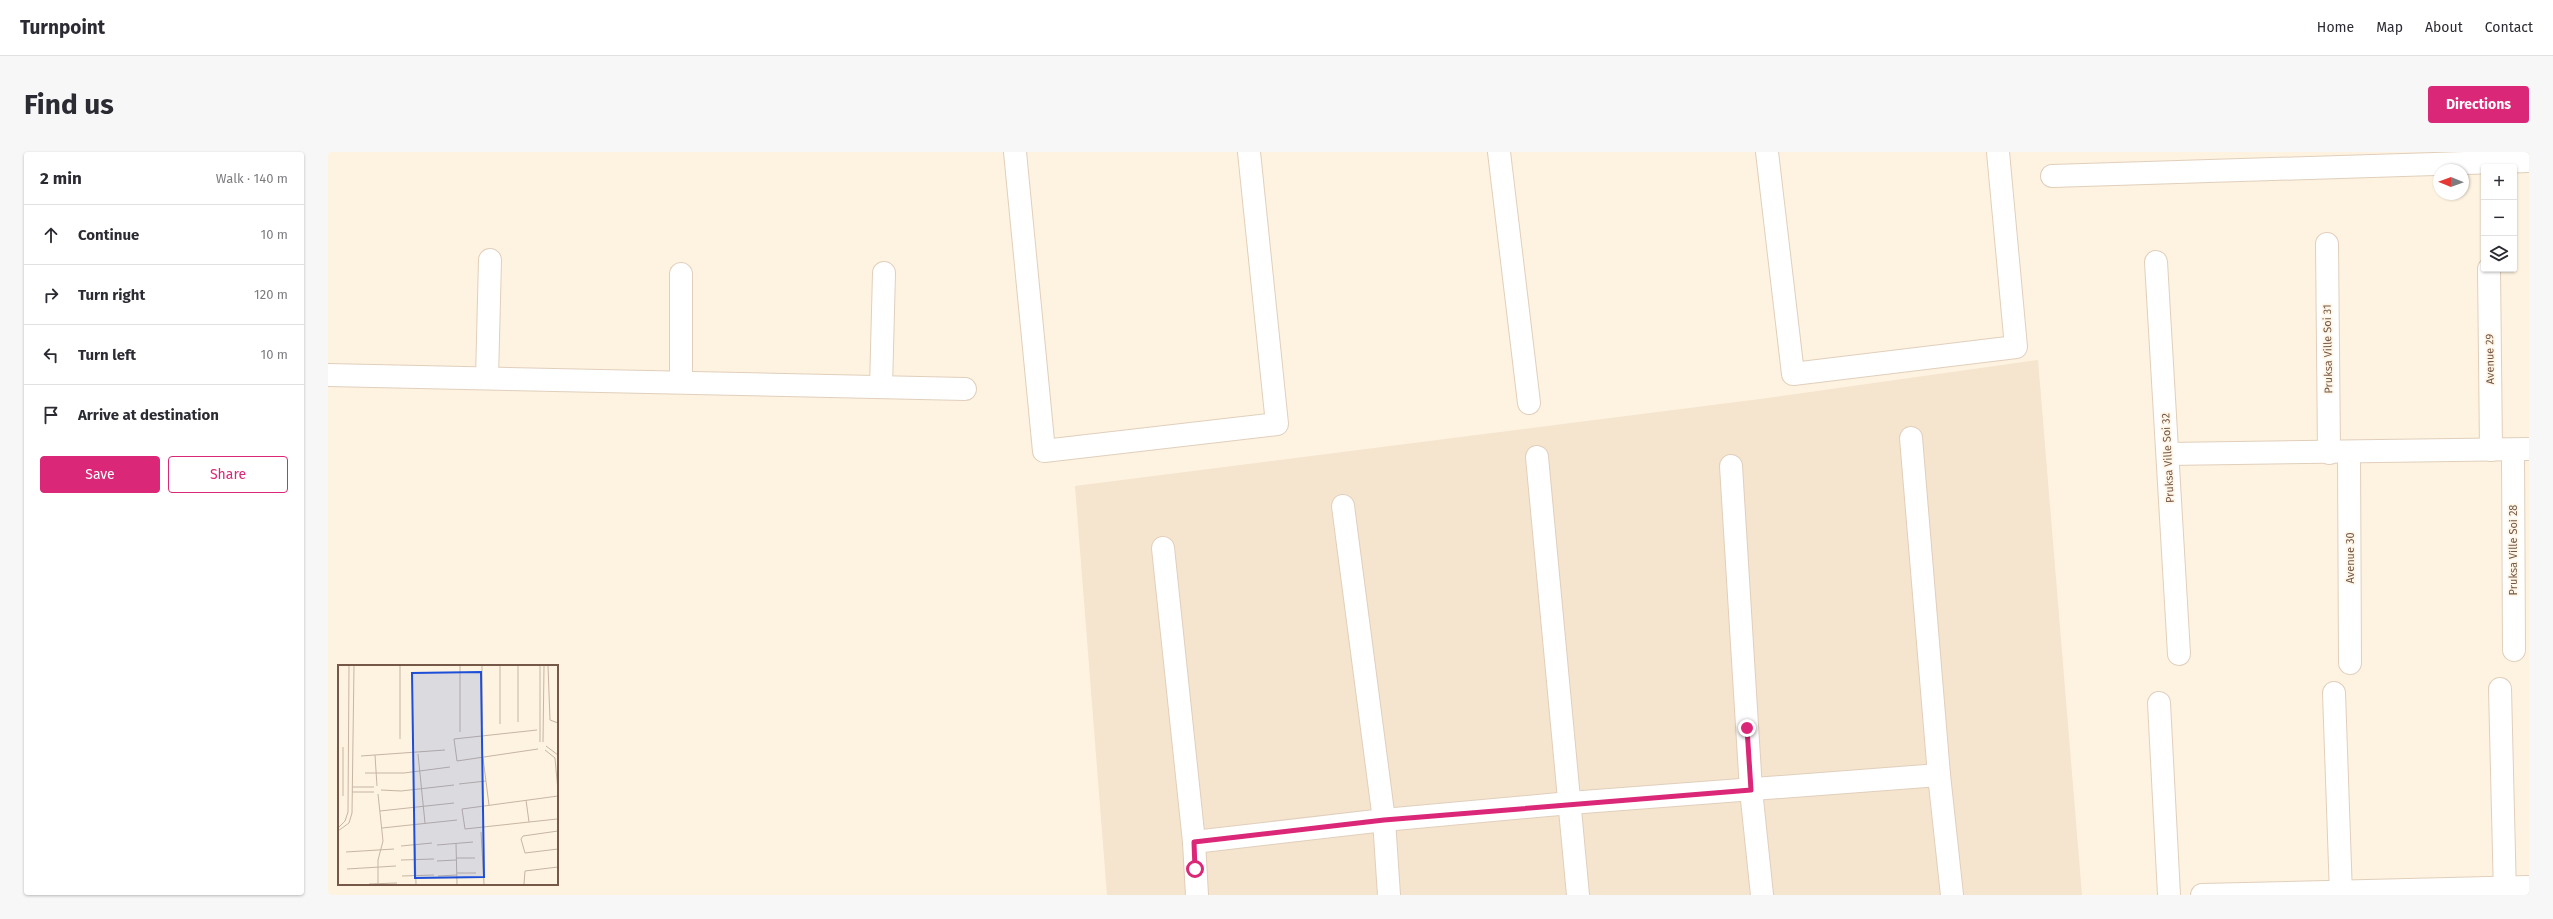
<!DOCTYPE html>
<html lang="en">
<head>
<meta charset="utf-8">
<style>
	body { margin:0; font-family:"Fira Sans",sans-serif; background:#f7f7f7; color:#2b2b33 }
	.controls { position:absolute; right:12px; top:12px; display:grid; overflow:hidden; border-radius:4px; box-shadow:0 1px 3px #0004 }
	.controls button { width:36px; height:36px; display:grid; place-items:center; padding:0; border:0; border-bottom:1px solid #e1e1e2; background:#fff; color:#2b2b33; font:20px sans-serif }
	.compass { position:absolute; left:2105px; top:12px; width:36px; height:36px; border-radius:50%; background:#fff; box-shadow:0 1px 3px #0004; rotate:271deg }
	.stop { position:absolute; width:12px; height:12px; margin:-9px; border:3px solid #db2777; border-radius:50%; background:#fff }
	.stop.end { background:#db2777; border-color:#fff; box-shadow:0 1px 4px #0008 }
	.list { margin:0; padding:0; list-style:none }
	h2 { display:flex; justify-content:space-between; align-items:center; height:52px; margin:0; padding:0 16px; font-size:17px }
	h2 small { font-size:13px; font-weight:400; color:#7c7c81 }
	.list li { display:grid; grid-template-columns:26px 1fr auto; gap:12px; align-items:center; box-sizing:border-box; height:60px; padding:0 16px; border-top:1px solid #e1e1e2 }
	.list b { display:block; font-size:15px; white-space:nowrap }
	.list em { font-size:13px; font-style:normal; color:#7c7c81 }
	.actions { display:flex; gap:8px; padding:12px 16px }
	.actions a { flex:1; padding:9px 0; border:1px solid #db2777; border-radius:4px; text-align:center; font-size:14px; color:#db2777 }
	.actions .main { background:#db2777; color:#fff }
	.icon { flex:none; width:22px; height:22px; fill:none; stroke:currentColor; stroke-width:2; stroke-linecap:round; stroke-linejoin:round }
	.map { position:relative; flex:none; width:2201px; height:743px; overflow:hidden; border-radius:4px }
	header { display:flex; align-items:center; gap:24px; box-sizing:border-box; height:56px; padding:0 20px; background:#fff; border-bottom:1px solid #e1e1e2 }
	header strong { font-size:19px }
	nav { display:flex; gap:22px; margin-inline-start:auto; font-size:14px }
	.intro { display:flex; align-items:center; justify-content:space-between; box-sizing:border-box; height:96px; padding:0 24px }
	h1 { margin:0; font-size:28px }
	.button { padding:10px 18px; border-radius:4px; background:#db2777; color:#fff; font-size:14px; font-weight:700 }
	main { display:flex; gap:24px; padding:0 24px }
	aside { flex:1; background:#fff; border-radius:4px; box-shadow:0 1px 3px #0004 }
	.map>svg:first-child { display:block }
	.residential { fill:#f5e4ce }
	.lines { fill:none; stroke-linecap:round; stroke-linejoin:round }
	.street-casing { stroke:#e1cfbc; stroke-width:24 }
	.street { stroke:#fff; stroke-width:22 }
	.route { stroke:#db2777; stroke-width:5 }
	.labels { text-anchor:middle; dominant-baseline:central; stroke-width:3.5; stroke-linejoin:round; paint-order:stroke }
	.street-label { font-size:11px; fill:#755847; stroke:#fff6e7 }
	.inset-road { fill:none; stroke:#c7b5a3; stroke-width:1 }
	.view { fill:#1d4ed8; fill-opacity:0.15; stroke:#1d4ed8; stroke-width:2 }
	.inset-edge { fill:none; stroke:#755847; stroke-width:2 }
</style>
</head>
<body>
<header>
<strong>Turnpoint</strong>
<nav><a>Home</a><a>Map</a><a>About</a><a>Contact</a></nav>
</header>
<div class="intro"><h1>Find us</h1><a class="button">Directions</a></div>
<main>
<aside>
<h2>2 min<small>Walk · 140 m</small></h2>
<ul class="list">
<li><svg class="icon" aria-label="ahead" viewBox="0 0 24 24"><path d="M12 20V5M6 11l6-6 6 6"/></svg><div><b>Continue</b></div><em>10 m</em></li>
<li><svg class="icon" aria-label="right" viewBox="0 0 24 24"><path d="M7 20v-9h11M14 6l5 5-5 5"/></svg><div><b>Turn right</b></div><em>120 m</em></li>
<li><svg class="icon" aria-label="left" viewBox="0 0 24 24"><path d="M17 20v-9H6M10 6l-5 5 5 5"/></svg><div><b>Turn left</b></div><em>10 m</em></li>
<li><svg class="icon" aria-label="arrive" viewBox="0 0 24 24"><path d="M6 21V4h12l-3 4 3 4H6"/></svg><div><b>Arrive at destination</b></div></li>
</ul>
<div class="actions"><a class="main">Save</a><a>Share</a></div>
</aside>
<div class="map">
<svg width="2201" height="743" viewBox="0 0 2201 743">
	<rect width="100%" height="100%" fill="#fdf3e0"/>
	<!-- residential -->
	<polygon class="residential" points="1710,208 1754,743 779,743 747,334 1440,246"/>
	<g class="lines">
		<defs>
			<g id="street">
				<polyline points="687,0 716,299 949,272 921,0"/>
				<polyline points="1171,0 1201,251"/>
				<polyline points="1439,0 1465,222 1688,195 1670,0"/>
				<polyline points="1724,24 2201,9"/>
				<polyline points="1999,92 2001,301"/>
				<polyline points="1828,110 1851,502"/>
				<polyline points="2161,117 2163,298"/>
				<polyline points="0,223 637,237"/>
				<polyline points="159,226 162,108"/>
				<polyline points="353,230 353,122"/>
				<polyline points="553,235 556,121"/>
				<polyline points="1583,286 1611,623 1624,743"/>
				<polyline points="2185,298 2186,498"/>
				<polyline points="2021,301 2022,511"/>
				<polyline points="1840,302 2201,297"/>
				<polyline points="1209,305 1250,743"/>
				<polyline points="1403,314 1423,638 1434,743"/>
				<polyline points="1015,354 1056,668 1061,743"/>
				<polyline points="835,396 866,690 869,743"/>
				<polyline points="2172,537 2177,743"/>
				<polyline points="2006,541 2013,743"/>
				<polyline points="1831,551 1841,743"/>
				<polyline points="866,690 1056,668 1242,651 1611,623"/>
				<polyline points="1874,743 2201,735"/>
			</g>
		</defs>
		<!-- street casing -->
		<use href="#street" class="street-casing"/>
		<!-- street -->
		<use href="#street" class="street"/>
	</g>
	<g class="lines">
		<!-- route -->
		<polyline class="route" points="867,717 866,690 1056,668 1423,638 1419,576"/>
	</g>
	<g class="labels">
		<!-- street labels -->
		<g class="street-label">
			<text transform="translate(2000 197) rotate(-91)">Pruksa Ville Soi 31</text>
			<text transform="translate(2162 207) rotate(-91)">Avenue 29</text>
			<text transform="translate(1840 306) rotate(-93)">Pruksa Ville Soi 32</text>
			<text transform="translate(2185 398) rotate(-90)">Pruksa Ville Soi 28</text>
			<text transform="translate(2022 406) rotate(-90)">Avenue 30</text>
		</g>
	</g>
	<!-- overview -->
	<g transform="translate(10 513)">
		<rect width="220" height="220" fill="#fdf3e0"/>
		<path class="inset-road" d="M62 1V74M144 1V59M162 1V59M202 1V77M210 1 212 55 220 58M180 57V1M199 65 116 74 119 96 200 84M122 67V1M205 77 206 1M208 81 220 90M5 82V131M207 85 217 93 220 126M80 89 87 158M37 90 39 121M23 91 107 85M145 93 151 140M27 108H66L112 102M121 119 148 116M15 122H36M43 125 63 126 116 120M14 127H36M188 135 191 157M42 146 116 138M219 154 127 164 124 144 220 131M0 163 7 156 10 147 11 1M44 163 119 155M0 166 11 158 14 148 16 1M220 166 185 171 183 174 187 188 220 184M143 167 146 219M118 178 119 219M77 179 78 219M99 180 135 177M63 181 94 178M8 187 56 184M118 193H137M63 195 96 194M99 196 118 195M9 204 58 201M119 208H138M64 211 96 210M100 211 119 210M31 219 59 218M40 219V195L45 176 40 129M186 219 187 206 220 202"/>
		<path class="view" d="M143 7 146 212 77 213 74 8Z"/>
		<rect width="220" height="220" class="inset-edge"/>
	</g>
</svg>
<div class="controls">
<button>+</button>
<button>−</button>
<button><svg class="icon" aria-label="layers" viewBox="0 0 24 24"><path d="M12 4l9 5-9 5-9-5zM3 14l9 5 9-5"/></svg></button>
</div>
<svg class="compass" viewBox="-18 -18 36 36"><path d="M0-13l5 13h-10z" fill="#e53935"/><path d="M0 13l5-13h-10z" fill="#7c7c81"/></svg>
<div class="stop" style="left:867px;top:717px"></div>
<div class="stop end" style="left:1419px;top:576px"></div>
</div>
</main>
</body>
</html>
